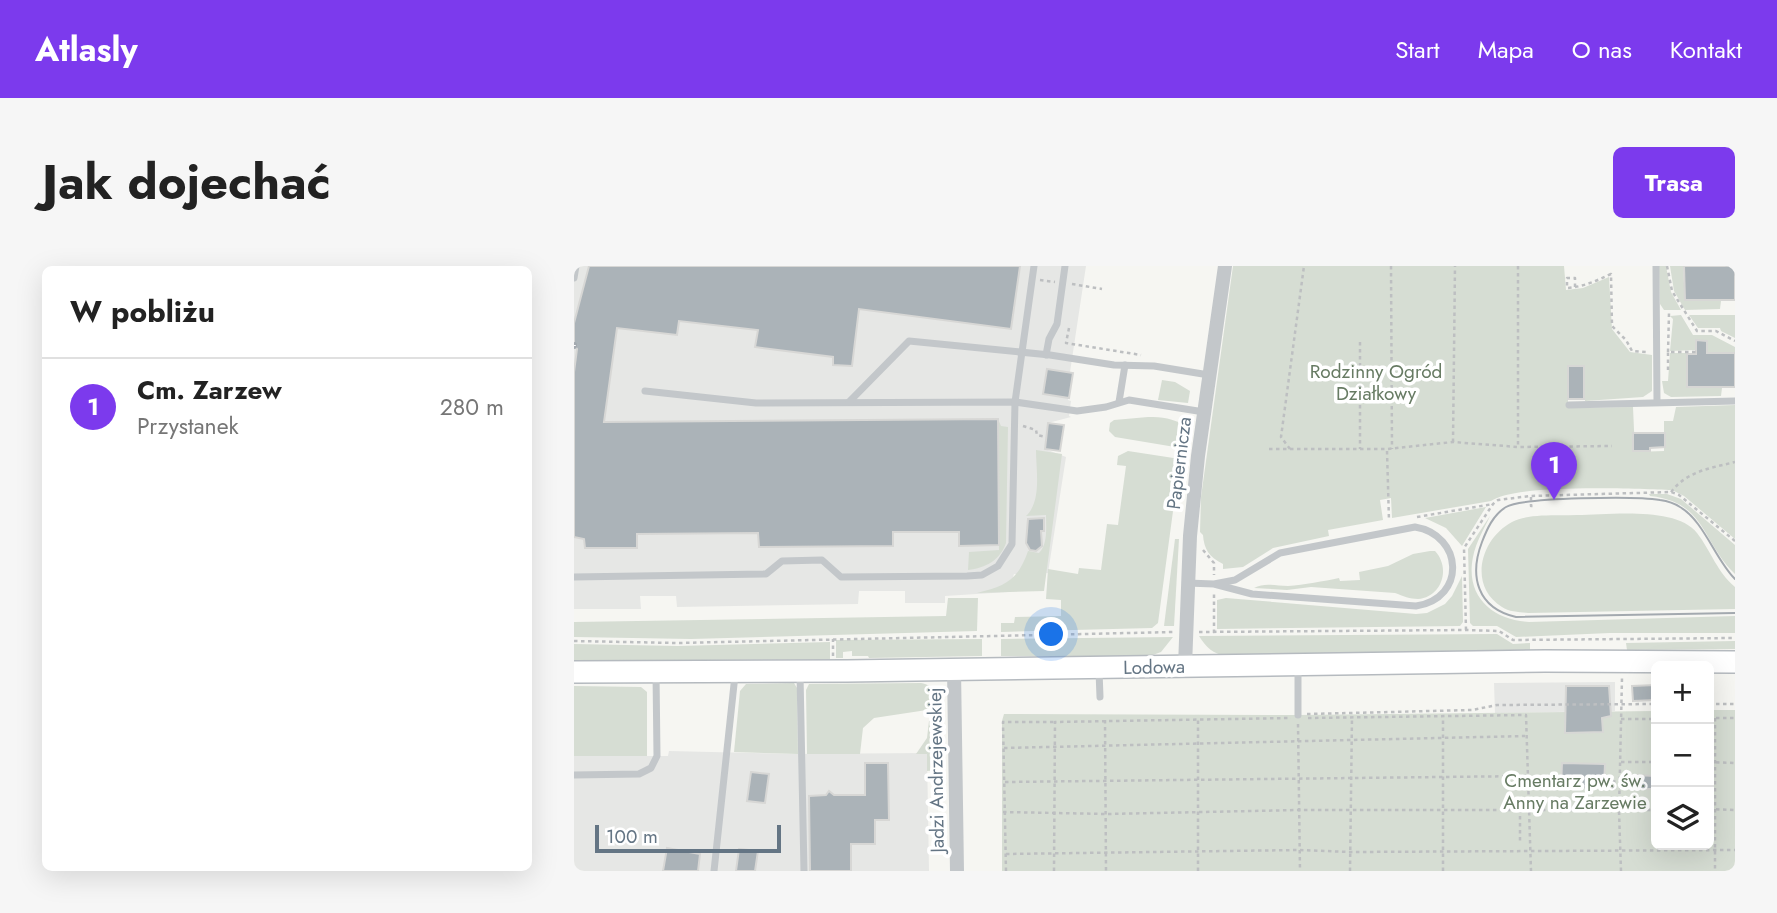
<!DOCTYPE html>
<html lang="pl">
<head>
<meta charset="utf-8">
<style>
	body { margin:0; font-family:Jost,sans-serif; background:#f6f6f6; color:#222 }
	.controls { position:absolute; right:21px; bottom:21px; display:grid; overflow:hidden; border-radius:10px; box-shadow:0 7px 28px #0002 }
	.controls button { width:63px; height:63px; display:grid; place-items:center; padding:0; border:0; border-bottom:2px solid #e0e0e0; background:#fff; color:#222; font:35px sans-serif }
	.scale { position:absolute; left:21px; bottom:18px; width:186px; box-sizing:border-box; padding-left:7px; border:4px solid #647584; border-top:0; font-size:19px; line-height:24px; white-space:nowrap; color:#647584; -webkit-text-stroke:5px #fff; paint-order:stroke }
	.you { position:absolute; left:478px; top:369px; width:24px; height:24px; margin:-18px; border:5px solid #fff; border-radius:50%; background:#1a73e8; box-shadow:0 0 0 10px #1a73e833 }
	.badge { display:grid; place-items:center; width:46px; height:46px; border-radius:50%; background:#7c3aed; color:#fff; font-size:23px; font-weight:700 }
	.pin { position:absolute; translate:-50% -58px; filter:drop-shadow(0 2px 4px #0008) }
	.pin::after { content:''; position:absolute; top:37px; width:24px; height:21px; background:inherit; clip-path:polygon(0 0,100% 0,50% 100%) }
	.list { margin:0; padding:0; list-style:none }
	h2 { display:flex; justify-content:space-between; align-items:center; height:91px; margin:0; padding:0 28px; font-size:30px }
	h2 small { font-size:23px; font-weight:400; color:#767676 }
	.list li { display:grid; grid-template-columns:46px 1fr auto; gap:21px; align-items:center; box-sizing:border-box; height:98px; padding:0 28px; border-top:2px solid #e0e0e0 }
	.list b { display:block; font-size:26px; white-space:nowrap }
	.list p { margin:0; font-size:23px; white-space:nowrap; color:#767676 }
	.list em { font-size:23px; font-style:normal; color:#767676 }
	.icon { flex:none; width:38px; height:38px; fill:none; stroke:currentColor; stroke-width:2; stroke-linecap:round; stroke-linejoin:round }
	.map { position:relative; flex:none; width:1161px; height:605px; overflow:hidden; border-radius:10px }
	header { display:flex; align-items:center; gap:42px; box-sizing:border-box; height:98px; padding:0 35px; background:#7c3aed; color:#fff }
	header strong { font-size:33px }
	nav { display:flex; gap:38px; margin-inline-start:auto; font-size:24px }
	.intro { display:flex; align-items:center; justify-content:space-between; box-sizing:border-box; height:168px; padding:0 42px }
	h1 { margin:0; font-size:49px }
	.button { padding:18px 32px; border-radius:10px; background:#7c3aed; color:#fff; font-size:24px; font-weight:700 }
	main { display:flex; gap:42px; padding:0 42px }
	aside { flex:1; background:#fff; border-radius:10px; box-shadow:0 7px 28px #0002 }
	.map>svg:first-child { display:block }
	.built { fill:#e6e7e5 }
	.green { fill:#d6ddd3 }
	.building { fill:#abb3b8; stroke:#d7d7d5; stroke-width:2 }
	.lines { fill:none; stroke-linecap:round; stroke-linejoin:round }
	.secondary-casing { stroke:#b5babf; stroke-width:24 }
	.path { stroke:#bdbfc1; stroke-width:2.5; stroke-dasharray:3.5 3.5; stroke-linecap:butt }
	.lane { stroke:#c3c7ca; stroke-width:7 }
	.street { stroke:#c3c7ca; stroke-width:14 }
	.secondary { stroke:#fff; stroke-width:21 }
	.tram { stroke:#a3a9af; stroke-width:2 }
	.rail-casing { stroke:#a3a9af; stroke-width:6 }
	.rail { stroke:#fff; stroke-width:3.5; stroke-dasharray:10; stroke-linecap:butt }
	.labels { text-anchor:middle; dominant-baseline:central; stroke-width:7; stroke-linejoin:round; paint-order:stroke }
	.park-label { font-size:19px; fill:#677b63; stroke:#fff }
	.street-label { font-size:19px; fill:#647584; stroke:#fff }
</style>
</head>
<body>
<header>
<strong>Atlasly</strong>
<nav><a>Start</a><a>Mapa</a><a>O nas</a><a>Kontakt</a></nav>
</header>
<div class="intro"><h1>Jak dojechać</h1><a class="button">Trasa</a></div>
<main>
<aside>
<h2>W pobliżu<small></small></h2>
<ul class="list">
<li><span class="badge">1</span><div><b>Cm. Zarzew</b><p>Przystanek</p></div><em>280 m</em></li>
</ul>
</aside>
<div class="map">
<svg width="1161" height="605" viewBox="0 0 1161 605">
	<rect width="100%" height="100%" fill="#f6f6f2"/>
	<!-- built -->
	<g class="built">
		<polygon points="0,0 512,0 496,106 499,107 494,134 497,135 495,150 497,151 474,157 471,183 492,191 474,307 440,308 434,326 371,330 371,337 331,337 331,325 285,325 284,338 103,341 102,330 66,330 67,343 0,343"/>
		<polygon points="1041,416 1041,445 921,447 920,417"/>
		<polygon points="95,485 216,488 353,487 355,605 0,605 0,490 94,490"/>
	</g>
	<!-- green -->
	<g class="green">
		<path d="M659 0H990L992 24 1009 22 1035 11 1038 63 1056 86 1078 89V125L1069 131 1011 135V99H994V142L1059 141 1061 186 1090 185V155H1099L1102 141 1161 139V273L1110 230 1098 224C1062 223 943 217 917 235L818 252 817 232 806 234 809 254 754 264 755 270 699 282 669 301 649 303V298C635 291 630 283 629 269L626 266 627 231Z"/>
		<polygon points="1085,0 1092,0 1097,26 1107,44 1090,44 1086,38"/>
		<polygon points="1096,0 1109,0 1111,35 1147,35 1146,43 1111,44 1100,25"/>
		<polygon points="1107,49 1119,69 1138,69 1161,81 1161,86 1134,87 1134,74 1122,74 1122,84 1096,85 1099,53 1096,50"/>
		<polygon points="1115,49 1161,49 1161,72 1147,65 1146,62 1124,62"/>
		<polygon points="1096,87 1112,87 1112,122 1148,122 1147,130 1097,131 1090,127 1088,115 1094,115"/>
		<polygon points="588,114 601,116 616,125 614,137 584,134"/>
		<path d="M574 151C588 151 599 152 611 160L607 182 541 171 535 165 536 157 540 154Z"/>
		<path d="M424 153 427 160 434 161 432 277C426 294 412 302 394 304L395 286 425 284Z"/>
		<path d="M462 184 488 188 470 325 403 327C432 320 444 314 454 285L465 287C474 278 472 262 472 249L452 250C468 235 462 205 462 184Z"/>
		<polygon points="554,185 606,193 584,357 578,362 427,366 427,357 440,357 441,351 487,350 487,334 472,333 474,303 504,308 505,302 527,304 533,258 544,259 552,200 543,199 544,190"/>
		<path d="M1075 228H1093L1107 233 1161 279V308C1127 275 1132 236 1076 230Z"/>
		<polygon points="912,241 888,280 872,262 851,252"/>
		<path d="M1003 249C1035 249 1102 240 1123 267 1137 285 1143 306 1161 321V343L954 347C946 346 935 346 928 341 894 320 906 273 938 256 956 247 982 250 1003 249Z"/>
		<path d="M916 250C910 263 902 276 899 291 891 330 918 354 955 356L1161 350V367H1036L942 371 923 360H899L896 357 894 283Z"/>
		<polygon points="601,273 605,273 600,360 590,360"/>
		<path d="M856 285H861C877 302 868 331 844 333 836 333 829 330 821 327L737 321 713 324 680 322C691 316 702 320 714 320 730 319 750 315 765 312L766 315 786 314 785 306 814 300 839 288Z"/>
		<polygon points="888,310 889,356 886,360 643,363 643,334 652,332 842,348 853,347 871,338 878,330"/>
		<polygon points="374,332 404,332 403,365 117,373 0,371 0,356 372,350"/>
		<path d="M923 368 939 378 956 377V386L652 390C639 388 632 381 625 370Z"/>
		<polygon points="599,371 587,386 576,390 427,390 427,373"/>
		<polygon points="408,373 408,390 295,392 294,390 278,390 278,385 269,386 269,392 262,392 262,374"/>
		<polygon points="1161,375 1161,383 1053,384 1052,377"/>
		<polygon points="256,376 256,393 0,395 0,378 104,380"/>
		<polygon points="220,417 223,422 224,488 160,486 166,425 172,418"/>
		<path d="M347 417C360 420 372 428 366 442L300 452 289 462 286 488H233L232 424 235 418Z"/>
		<polygon points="0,420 67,421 73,426 73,490 0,490"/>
		<polygon points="1135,444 1161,444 1161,605 428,605 428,455 430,448 724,449 1082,445 1082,579 1135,579"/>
		<polygon points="360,454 366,454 369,458 368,504 353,505 353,488 342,488 353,472 355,455"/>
	</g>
	<!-- building -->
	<g class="building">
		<polygon points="15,0 446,0 437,63 285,43 278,100 259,99 259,91 181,81 184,64 105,55 103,69 43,62 30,156 424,153 425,279 385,280 385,266 319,266 319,280 185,281 184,267 63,268 63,282 11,282 10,273 0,271 0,106 3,83 0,79 0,57"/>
		<polygon points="1110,0 1161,0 1161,34 1111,34"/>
		<polygon points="1122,74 1133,75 1133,87 1161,87 1161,121 1113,121 1113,88 1122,88"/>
		<rect x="994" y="100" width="16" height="33"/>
		<polygon points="473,103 499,107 495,132 469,128"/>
		<polygon points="474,157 490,159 486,185 471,183"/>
		<polygon points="1059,167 1091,167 1091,181 1076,182 1076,185 1059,185"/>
		<polygon points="470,252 470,265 467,265 468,280 462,285 456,284 452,277 454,253"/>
		<polygon points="1082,419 1082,434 1059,435 1058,420"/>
		<polygon points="992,420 1035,420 1037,450 1028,452 1029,466 991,467"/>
		<polygon points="291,497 314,497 315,554 301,554 301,578 277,578 277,605 236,605 235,530 252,529 255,525 260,529 291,529"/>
		<polygon points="988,497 1031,498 1030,520 987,521"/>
		<polygon points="177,506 195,508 191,537 173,535"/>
		<polygon points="1059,509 1082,510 1082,523 1059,523"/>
		<polygon points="93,582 126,588 124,605 89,605"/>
		<polygon points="165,583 184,585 181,605 162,605"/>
	</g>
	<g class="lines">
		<defs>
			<polyline id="secondary" points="0,406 273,405 971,395 1161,396"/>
		</defs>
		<!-- secondary casing -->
		<use href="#secondary" class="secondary-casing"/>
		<!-- path -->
		<g class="path">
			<polyline points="817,0 818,183"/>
			<polyline points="944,0 944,181"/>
			<polyline points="1093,0 1098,25 1123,65 1142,65 1161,75"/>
			<polyline points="466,14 481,16"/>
			<polyline points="498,18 528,23"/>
			<path d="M1001 21V12H993V22C1009 21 1022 15 1037 8L1038 60 1052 74 1058 85 1072 86"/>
			<polyline points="495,62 492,77 567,89"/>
			<polyline points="786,76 786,183"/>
			<polyline points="1094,86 1095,47"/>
			<polyline points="1094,104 1094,86 1122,86"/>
			<polyline points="449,160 462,164 463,169 472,171"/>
			<polyline points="879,176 881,0"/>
			<polyline points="695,183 813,183 879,176 944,181 1038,180"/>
			<polyline points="716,183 707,171 730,0"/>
			<polyline points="813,185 815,255"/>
			<path d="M1097 226C1113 205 1137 202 1161 196"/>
			<polyline points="957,231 957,240 962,240"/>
			<polyline points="843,251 919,238"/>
			<polyline points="629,284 640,297 640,309"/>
			<polyline points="892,364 890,282 919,238 924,234 956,230 1097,226 1105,229 1161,275"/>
			<polyline points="625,366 892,364 925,365 939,374 1161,372"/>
			<polyline points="640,367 640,326"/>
			<polyline points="0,375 103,377 600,366"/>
			<polyline points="259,390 259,373"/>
			<polyline points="1135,438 1161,438"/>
			<polyline points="733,448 898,444 923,439 1082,438"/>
			<polyline points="734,452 952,449 957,605"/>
			<polyline points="1135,452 1161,452"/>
			<polyline points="1141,452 1141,605"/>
			<polyline points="1047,453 1082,453"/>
			<polyline points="531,454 532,605"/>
			<polyline points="724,458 726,605"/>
			<polyline points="430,482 951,470"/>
			<polyline points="1047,496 1082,496"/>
			<polyline points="1135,496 1161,497"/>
			<polyline points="1031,515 1059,516"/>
			<polyline points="431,516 954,510"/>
			<polyline points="954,520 1046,522"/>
			<polyline points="946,543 946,578"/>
			<polyline points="1135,543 1161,544"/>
			<polyline points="429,546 533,548 725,544 1082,544"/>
			<polyline points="432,588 726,584 776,586 1161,584"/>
			<polyline points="432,605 429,456 481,456"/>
			<polyline points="480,605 481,456 717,452"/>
			<polyline points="624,605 624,454"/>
			<polyline points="776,605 778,451"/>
			<polyline points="869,605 869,451"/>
			<polyline points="1047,605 1045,545 1048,412"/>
		</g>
		<!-- lane -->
		<g class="lane">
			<polyline points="1082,0 1083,136"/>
			<polyline points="0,12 2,0"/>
			<polyline points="472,89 475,73 483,58 491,0"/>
			<polyline points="71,125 182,137 441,136 503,145 532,141 555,134 630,146"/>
			<polyline points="275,136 335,75 476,89 540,99 580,100 635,109"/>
			<polyline points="545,136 551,99"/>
			<polyline points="995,139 1161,135"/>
			<polyline points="0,311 192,308 208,295 248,294 267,311 393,310 408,309 424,300 438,278 441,136 460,0"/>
			<path d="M613 317 640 318 661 314 706 287 841 261C889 269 893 332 842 340L678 328 640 318"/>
			<polyline points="525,405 526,431"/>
			<polyline points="226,409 230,605"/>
			<polyline points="724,449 724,401"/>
			<polyline points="0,509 65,508 77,502 83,490 82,407"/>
			<polyline points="140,605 161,409"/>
		</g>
		<!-- street -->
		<g class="street">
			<polyline points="611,400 616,270 624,190 651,0"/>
			<polyline points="380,403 383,605"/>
		</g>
		<!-- secondary -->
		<use href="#secondary" class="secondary"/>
		<!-- tram -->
		<path class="tram" d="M1161 313C1141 293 1130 255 1106 241 1100 237 1093 235 1086 234 1063 230 949 231 932 241 919 249 913 263 908 276 895 310 903 342 942 351L1161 347"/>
		<defs>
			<polyline id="rail" points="0,80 0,79"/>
		</defs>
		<!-- rail casing -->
		<use href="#rail" class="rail-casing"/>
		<!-- rail -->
		<use href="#rail" class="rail"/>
	</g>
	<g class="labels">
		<!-- park labels -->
		<g class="park-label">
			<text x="802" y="105">Rodzinny Ogród<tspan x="802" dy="22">Działkowy</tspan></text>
			<text x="1001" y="514">Cmentarz pw. św.<tspan x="1001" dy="22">Anny na Zarzewie</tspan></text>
		</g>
		<!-- street labels -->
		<g class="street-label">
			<text transform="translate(605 197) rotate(-83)">Papiernicza</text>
			<text transform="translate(580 401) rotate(-1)">Lodowa</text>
			<text transform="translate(362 504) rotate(-91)">Jadzi Andrzejewskiej</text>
		</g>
	</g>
</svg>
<div class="controls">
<button>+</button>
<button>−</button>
<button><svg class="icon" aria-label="layers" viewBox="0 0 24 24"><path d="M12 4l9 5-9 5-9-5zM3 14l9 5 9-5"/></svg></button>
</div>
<div class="scale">100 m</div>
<div class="you"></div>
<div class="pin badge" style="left:980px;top:234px">1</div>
</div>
</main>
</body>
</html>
